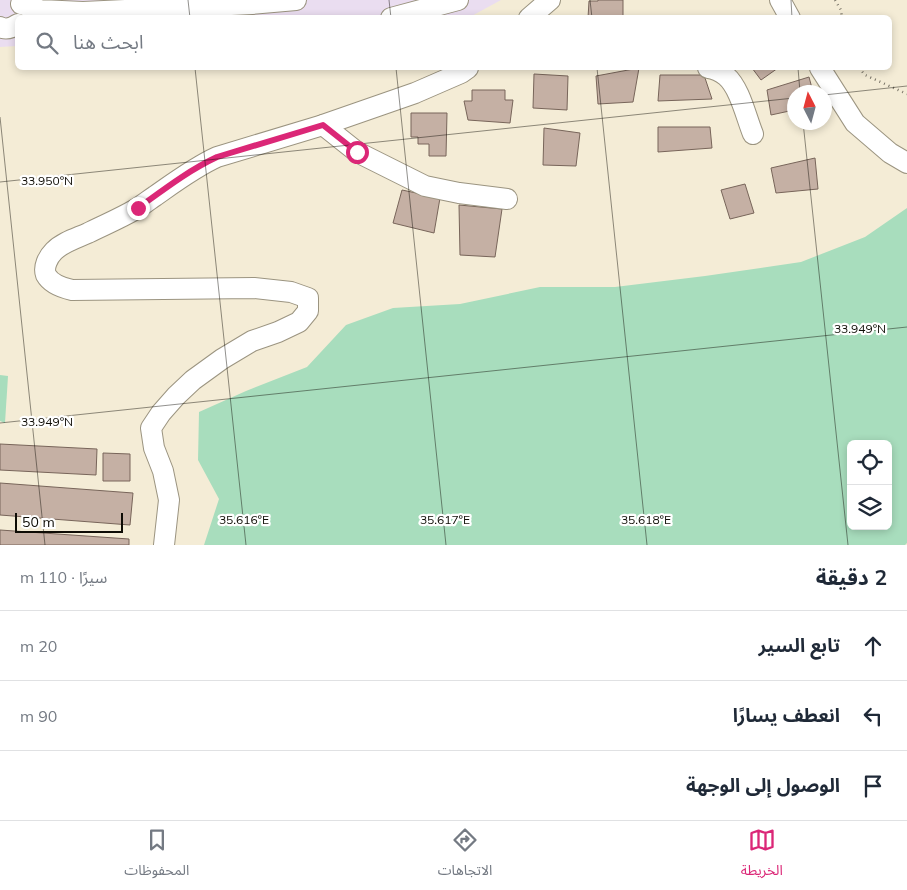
<!DOCTYPE html>
<html lang="ar">
<head>
<meta charset="utf-8">
<style>
	body { margin:0; font-family:Mulish,"Noto Sans Arabic",sans-serif; background:#f6f6f7; color:#1f2937; direction:rtl }
	.controls { position:absolute; right:15px; bottom:15px; display:grid; overflow:hidden; border-radius:8px; box-shadow:0 2px 8px #0003 }
	.controls button { width:45px; height:45px; display:grid; place-items:center; padding:0; border:0; border-bottom:1px solid #e0e1e3; background:#fff; color:#1f2937; font:25px sans-serif }
	.compass { position:absolute; left:787px; top:85px; width:45px; height:45px; border-radius:50%; background:#fff; box-shadow:0 2px 8px #0003; rotate:354deg }
	.scale { position:absolute; left:15px; bottom:12px; width:108px; box-sizing:border-box; padding-left:5px; border:2px solid #0e0c05; border-top:0; font-size:14px; line-height:18px; white-space:nowrap; color:#0e0c05; -webkit-text-stroke:4px #fff; paint-order:stroke }
	.stop { position:absolute; width:15px; height:15px; margin:-11px; border:4px solid #db2777; border-radius:50%; background:#fff }
	.stop.end { background:#db2777; border-color:#fff; box-shadow:0 1px 5px #0008 }
	.list { margin:0; padding:0; list-style:none }
	h2 { display:flex; justify-content:space-between; align-items:center; height:65px; margin:0; padding:0 20px; font-size:21px }
	h2 small { font-size:16px; font-weight:400; color:#747a83 }
	.list li { display:grid; grid-template-columns:32px 1fr auto; gap:15px; align-items:center; box-sizing:border-box; height:70px; padding:0 20px; border-top:1px solid #e0e1e3 }
	.list b { display:block; font-size:19px; white-space:nowrap }
	.list em { font-size:16px; font-style:normal; color:#747a83 }
	.icon { flex:none; width:28px; height:28px; fill:none; stroke:currentColor; stroke-width:2; stroke-linecap:round; stroke-linejoin:round }
	.map { position:relative; flex:none; width:907px; height:545px; overflow:hidden; direction:ltr }
	.search { position:absolute; background:#fff; box-shadow:0 2px 8px #0003; left:15px; right:15px; top:15px; height:55px; display:flex; align-items:center; gap:12px; box-sizing:border-box; padding:0 18px; border-radius:8px; color:#747a83; font-size:19px }
	.sheet { height:275px; background:#fff }
	nav { display:flex; justify-content:space-around; align-items:center; box-sizing:border-box; height:70px; border-top:1px solid #e0e1e3; background:#fff; font-size:14px; color:#747a83 }
	nav a { display:grid; justify-items:center; gap:2px }
	nav .on { color:#db2777 }
	.map>svg:first-child { display:block }
	.education { fill:#eaddf0 }
	.green { fill:#a8ddbd; fill-rule:evenodd }
	.building { fill:#c5b0a4; stroke:#78655a }
	.lines { fill:none; stroke-linecap:round; stroke-linejoin:round }
	.minor-casing { stroke:#9b9480; stroke-width:22 }
	.path { stroke:#787366; stroke-width:2.5; stroke-dasharray:1 4; stroke-linecap:butt }
	.minor { stroke:#fff; stroke-width:20 }
	.route { stroke:#db2777; stroke-width:6 }
	.ticks { fill:none; stroke:#0e0c05; stroke-width:1; stroke-opacity:0.45 }
	.ticks-label { font-size:12px; text-anchor:middle; fill:#0e0c05; stroke:#fff; stroke-width:4.5; stroke-linejoin:round; paint-order:stroke }
</style>
</head>
<body>
<div class="map">
<svg width="907" height="545" viewBox="0 0 907 545">
	<rect width="100%" height="100%" fill="#f4ecd6"/>
	<!-- education -->
	<polygon class="education" points="0,0 501,0 468,18 18,18 17,46 0,47"/>
	<!-- green -->
	<g class="green">
		<path d="M907 208V543L905 545H204L219 499 198 460 199 412 246 391 307 367 346 325 393 308 460 304 540 287H615L705 276 801 262 865 237ZM851 444H888V526H851Z"/>
		<polygon points="0,375 8,376 5,423 0,421"/>
	</g>
	<!-- building -->
	<g class="building">
		<polygon points="598,0 623,0 623,18 588,18 589,1 598,1"/>
		<polygon points="639,68 633,102 598,104 596,76"/>
		<polygon points="752,68 778,68 761,80"/>
		<polygon points="534,74 568,76 567,110 533,108"/>
		<polygon points="660,75 704,75 712,99 658,101"/>
		<polygon points="809,77 813,92 794,92 794,110 771,115 767,90"/>
		<polygon points="472,90 505,90 505,100 513,100 510,123 468,120 464,101 472,101"/>
		<polygon points="411,113 447,113 446,156 429,156 429,144 418,144 418,137 411,137"/>
		<polygon points="658,127 710,127 712,148 658,152"/>
		<polygon points="544,128 580,133 576,166 543,165"/>
		<polygon points="815,158 818,189 776,193 771,168"/>
		<polygon points="745,184 754,213 730,219 721,190"/>
		<polygon points="402,190 440,198 434,233 393,223"/>
		<polygon points="459,205 502,209 495,257 460,255"/>
		<polygon points="0,444 97,449 96,475 0,470"/>
		<polygon points="103,453 130,454 130,481 103,481"/>
		<polygon points="0,483 133,493 130,525 0,515"/>
		<polygon points="0,530 129,539 129,545 0,545"/>
	</g>
	<g class="lines">
		<defs>
			<g id="minor">
				<polyline points="780,0 790,18"/>
				<polyline points="21,4 40,10 83,12 252,4 296,0"/>
				<polyline points="391,18 458,0"/>
				<polyline points="529,18 550,0"/>
				<path d="M0 27C6 30 12 28 18 24"/>
				<path d="M708 68C714 69 721 72 726 76 740 88 746 117 753 134"/>
				<polyline points="820,68 855,123 890,153 907,163"/>
				<polyline points="323,125 357,152 425,186 459,193 507,199"/>
				<path d="M164 545 169 500 163 471 154 448 151 428 161 413 176 396 193 380 222 359 252 341 278 332 299 322 308 311V298L291 292 254 288 72 290C63 288 51 284 46 275 43 267 48 257 54 251 63 242 77 238 88 233 104 225 121 218 136 209 143 205 149 200 155 196 175 182 195 167 217 157L323 125 415 93 461 73 468 68"/>
			</g>
		</defs>
		<!-- minor casing -->
		<use href="#minor" class="minor-casing"/>
		<!-- path -->
		<g class="path">
			<polyline points="835,0 841,10 842,18"/>
			<polyline points="859,68 865,75 907,94"/>
		</g>
		<!-- minor -->
		<use href="#minor" class="minor"/>
	</g>
	<g class="lines">
		<!-- route -->
		<path class="route" d="M138 208C163 190 189 170 217 157L323 125 357 152"/>
	</g>
	<!-- ticks -->
	<path class="ticks" d="M188 0 190 18M389 0 391 18M590 0 592 18M791 0 792 18M195 68 246 545M396 68 446 545M597 68 647 545M798 68 800 92M824 95 907 86M0 117 45 545M803 122 848 545M0 182 794 98M0 423 907 327"/>
	<g class="ticks-label">
		<text x="47" y="185">33.950°N</text>
		<text x="860" y="333">33.949°N</text>
		<text x="47" y="426">33.949°N</text>
		<text x="244" y="524">35.616°E</text>
		<text x="445" y="524">35.617°E</text>
		<text x="646" y="524">35.618°E</text>
	</g>
</svg>
<div class="controls">
<button><svg class="icon" aria-label="locate" viewBox="0 0 24 24"><circle cx="12" cy="12" r="6"/><path d="M12 2v4M12 18v4M2 12h4M18 12h4"/></svg></button>
<button><svg class="icon" aria-label="layers" viewBox="0 0 24 24"><path d="M12 4l9 5-9 5-9-5zM3 14l9 5 9-5"/></svg></button>
</div>
<svg class="compass" viewBox="-18 -18 36 36"><path d="M0-13l5 13h-10z" fill="#e53935"/><path d="M0 13l5-13h-10z" fill="#747a83"/></svg>
<div class="scale">50 m</div>
<div class="stop" style="left:357px;top:152px"></div>
<div class="stop end" style="left:138px;top:208px"></div>
<div class="search"><svg class="icon" aria-label="search" viewBox="0 0 24 24"><circle cx="10" cy="10" r="6"/><path d="M15 15l6 6"/></svg>ابحث هنا</div>
</div>
<section class="sheet">
<h2>2 دقيقة<small>سيرًا · 110 m</small></h2>
<ul class="list">
<li><svg class="icon" aria-label="ahead" viewBox="0 0 24 24"><path d="M12 20V5M6 11l6-6 6 6"/></svg><div><b>تابع السير</b></div><em>20 m</em></li>
<li><svg class="icon" aria-label="left" viewBox="0 0 24 24"><path d="M17 20v-9H6M10 6l-5 5 5 5"/></svg><div><b>انعطف يسارًا</b></div><em>90 m</em></li>
<li><svg class="icon" aria-label="arrive" viewBox="0 0 24 24"><path d="M6 21V4h12l-3 4 3 4H6"/></svg><div><b>الوصول إلى الوجهة</b></div></li>
</ul>
</section>
<nav>
<a class="on"><svg class="icon" aria-label="map" viewBox="0 0 24 24"><path d="M3 6l6-2 6 2 6-2v14l-6 2-6-2-6 2zM9 4v14M15 6v14"/></svg>الخريطة</a>
<a><svg class="icon" aria-label="directions" viewBox="0 0 24 24"><path d="M12 3l9 9-9 9-9-9zM9 14v-3h6M13 9l2 2-2 2"/></svg>الاتجاهات</a>
<a><svg class="icon" aria-label="saved" viewBox="0 0 24 24"><path d="M7 4h10v16l-5-4-5 4z"/></svg>المحفوظات</a>
</nav>
</body>
</html>
